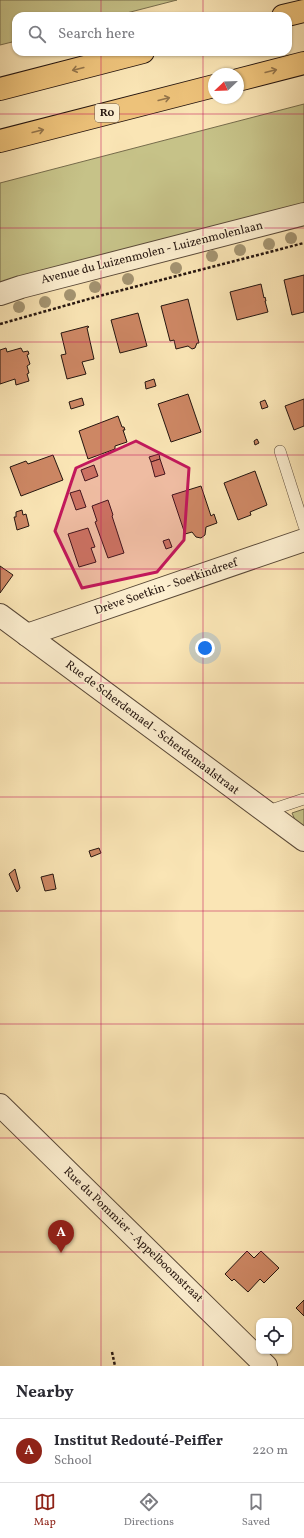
<!DOCTYPE html>
<html lang="en">
<head>
<meta charset="utf-8">
<style>
	body { margin:0; font-family:Vollkorn,serif; background:#f2f2f3; color:#2b2b33 }
	.controls { position:absolute; right:12px; bottom:12px; display:grid; overflow:hidden; border-radius:8px; box-shadow:0 1px 3px #0004 }
	.controls button { width:36px; height:36px; display:grid; place-items:center; padding:0; border:0; border-bottom:1px solid #e1e1e2; background:#fff; color:#2b2b33; font:20px sans-serif }
	.compass { position:absolute; left:208px; top:68px; width:36px; height:36px; border-radius:50%; background:#fff; box-shadow:0 1px 3px #0004; rotate:247deg }
	.you { position:absolute; left:205px; top:648px; width:14px; height:14px; margin:-10px; border:3px solid #fff; border-radius:50%; background:#1a73e8; box-shadow:0 0 0 6px #1a73e833 }
	.badge { display:grid; place-items:center; width:26px; height:26px; border-radius:50%; background:#8f2418; color:#fff; font-size:13px; font-weight:700 }
	.pin { position:absolute; translate:-50% -33px; filter:drop-shadow(0 1px 2px #0008) }
	.pin::after { content:''; position:absolute; top:21px; width:14px; height:12px; background:inherit; clip-path:polygon(0 0,100% 0,50% 100%) }
	.list { margin:0; padding:0; list-style:none }
	h2 { display:flex; justify-content:space-between; align-items:center; height:52px; margin:0; padding:0 16px; font-size:17px }
	h2 small { font-size:13px; font-weight:400; color:#7c7c81 }
	.list li { display:grid; grid-template-columns:26px 1fr auto; gap:12px; align-items:center; box-sizing:border-box; height:64px; padding:0 16px; border-top:1px solid #e1e1e2 }
	.list b { display:block; font-size:15px; white-space:nowrap }
	.list p { margin:0; font-size:13px; white-space:nowrap; color:#7c7c81 }
	.list em { font-size:13px; font-style:normal; color:#7c7c81 }
	.icon { flex:none; width:22px; height:22px; fill:none; stroke:currentColor; stroke-width:2; stroke-linecap:round; stroke-linejoin:round }
	.map { position:relative; flex:none; width:304px; height:1366px; overflow:hidden }
	.search { position:absolute; background:#fff; box-shadow:0 1px 3px #0004; left:12px; right:12px; top:12px; height:44px; display:flex; align-items:center; gap:10px; box-sizing:border-box; padding:0 14px; border-radius:12px; color:#7c7c81; font-size:15px }
	.sheet { height:116px; background:#fff }
	nav { display:flex; justify-content:space-around; align-items:center; box-sizing:border-box; height:56px; border-top:1px solid #e1e1e2; background:#fff; font-size:11px; color:#7c7c81 }
	nav a { display:grid; justify-items:center; gap:2px }
	nav .on { color:#8f2418 }
	.map>svg:first-child { display:block }
	.green { fill:#c6c288; stroke:#766c4c }
	.building { fill:#cd8764; stroke:#25150f }
	.lines { fill:none; stroke-linecap:round; stroke-linejoin:round }
	.service-casing { stroke:#5a4938; stroke-width:12 }
	.minor-casing { stroke:#5a4938; stroke-width:24 }
	.tertiary-casing { stroke:#5a4938; stroke-width:24 }
	.motorway-casing { stroke:#25150f; stroke-width:24 }
	.path { stroke:#25150f; stroke-width:2.5; stroke-dasharray:3 2; stroke-linecap:butt }
	.service { stroke:#fceecf; stroke-width:11 }
	.minor { stroke:#fceecf; stroke-width:22 }
	.tertiary { stroke:#fceecf; stroke-width:22 }
	.motorway { stroke:#edc27a; stroke-width:22 }
	.tree { fill:#a49471 }
	.oneway { stroke:#93744a }
	.marked { fill:#c2185b; fill-opacity:0.2; stroke:#c2185b; stroke-width:3; stroke-linejoin:round }
	.grid { fill:none; stroke:#c2185b; stroke-width:1; stroke-opacity:0.55 }
	.labels { text-anchor:middle; dominant-baseline:central; stroke-width:3; stroke-linejoin:round; paint-order:stroke }
	.shield { fill:#fceecf; stroke:#665649; stroke-width:1 }
	.shield-label { font-size:11px; font-weight:bold; fill:#25150f }
	.street-label { font-size:12px; fill:#25150f; stroke:#fceecf }
</style>
</head>
<body>
<div class="map">
<svg width="304" height="1366" viewBox="0 0 304 1366">
	<rect width="100%" height="100%" fill="#fae5b5"/>
	<filter id="stains"><feTurbulence type="fractalNoise" baseFrequency=".005" numOctaves="4"/><feColorMatrix values="0 0 0 0 .2 0 0 0 0 .09 0 0 0 0 .02 0 0 0 .5 -.17"/></filter>
	<radialGradient id="worn" r=".72"><stop offset=".6" stop-color="#630" stop-opacity="0"/><stop offset="1" stop-color="#630" stop-opacity=".3"/></radialGradient>
	<!-- green -->
	<g class="green">
		<polygon points="0,0 177,0 115,16 16,16 16,41 0,45"/>
		<polygon points="304,104 304,208 0,285 0,183"/>
		<polygon points="304,809 304,828 296,822 292,813"/>
	</g>
	<!-- building -->
	<g class="building">
		<polygon points="304,275 304,312 292,315 284,280"/>
		<polygon points="261,284 264,298 265,297 266,301 265,301 268,312 237,320 230,292"/>
		<polygon points="188,299 199,343 197,343 195,348 192,349 188,346 176,349 174,340 170,341 161,306"/>
		<polygon points="138,313 147,346 120,353 111,320"/>
		<polygon points="88,326 89,327 87,328 94,359 82,362 86,374 67,379 61,355 66,354 61,333"/>
		<polygon points="6,348 7,352 21,348 23,352 28,351 29,354 27,355 30,364 27,366 29,373 27,374 29,381 16,385 15,379 0,384 0,350"/>
		<polygon points="154,379 156,386 146,389 145,382"/>
		<polygon points="188,394 201,432 171,442 158,404"/>
		<polygon points="82,398 84,405 71,409 69,402"/>
		<polygon points="304,399 304,426 294,430 285,406"/>
		<polygon points="265,400 268,407 262,409 260,402"/>
		<polygon points="118,416 122,427 124,427 125,430 123,430 127,442 115,446 115,449 88,459 79,431"/>
		<polygon points="257,439 259,443 255,445 254,441"/>
		<polygon points="159,454 160,459 151,462 149,457"/>
		<polygon points="53,455 63,480 21,496 10,467 26,461 28,464"/>
		<polygon points="160,459 165,474 155,477 151,462"/>
		<polygon points="94,465 98,476 85,481 81,470"/>
		<polygon points="255,471 267,505 250,512 251,515 238,520 224,483"/>
		<polygon points="201,486 211,516 214,514 217,523 206,527 205,535 201,538 196,537 192,532 185,534 172,495"/>
		<polygon points="80,490 86,507 76,510 70,493"/>
		<polygon points="108,500 113,515 112,516 124,553 108,558 95,522 97,521 92,506"/>
		<polygon points="22,510 23,515 26,514 29,526 17,530 14,517 16,517 16,512"/>
		<polygon points="88,528 95,547 91,548 96,562 79,567 68,534"/>
		<polygon points="169,539 172,547 166,549 163,541"/>
		<polygon points="0,566 13,575 0,593"/>
		<polygon points="99,848 101,853 91,857 89,851"/>
		<polygon points="15,869 20,888 17,892 9,874"/>
		<polygon points="53,874 56,889 45,891 41,877"/>
		<polygon points="247,1251 254,1258 261,1251 279,1268 264,1283 260,1279 248,1292 234,1279 232,1281 225,1274"/>
		<polygon points="304,1300 304,1316 296,1308"/>
	</g>
	<g class="lines">
		<defs>
			<g id="service">
				<polyline points="280,451 304,526"/>
				<polyline points="265,812 304,799"/>
			</g>
			<g id="minor">
				<polyline points="0,615 304,840"/>
				<polyline points="27,635 304,540"/>
			</g>
			<g id="tertiary">
				<polyline points="0,294 21,287 304,214"/>
				<polyline points="0,1105 266,1366"/>
			</g>
			<g id="motorway">
				<polyline points="283,16 304,11"/>
				<polyline points="238,80 304,63"/>
				<polyline points="0,89 143,52"/>
				<polyline points="0,141 214,86"/>
			</g>
		</defs>
		<!-- service casing -->
		<use href="#service" class="service-casing"/>
		<!-- minor casing -->
		<use href="#minor" class="minor-casing"/>
		<!-- tertiary casing -->
		<use href="#tertiary" class="tertiary-casing"/>
		<!-- motorway casing -->
		<use href="#motorway" class="motorway-casing"/>
		<!-- path -->
		<g class="path">
			<polyline points="0,324 103,295 304,243"/>
			<polyline points="112,1352 115,1366"/>
		</g>
		<!-- service -->
		<use href="#service" class="service"/>
		<!-- minor -->
		<use href="#minor" class="minor"/>
		<!-- tertiary -->
		<use href="#tertiary" class="tertiary"/>
		<!-- motorway -->
		<use href="#motorway" class="motorway"/>
	</g>
	<!-- trees -->
	<g class="tree">
		<circle cx="291" cy="238" r="6"/>
		<circle cx="269" cy="244" r="6"/>
		<circle cx="240" cy="250" r="6"/>
		<circle cx="212" cy="256" r="6"/>
		<circle cx="176" cy="268" r="6"/>
		<circle cx="128" cy="279" r="6"/>
		<circle cx="95" cy="287" r="6"/>
		<circle cx="70" cy="295" r="6"/>
		<circle cx="45" cy="302" r="6"/>
		<circle cx="19" cy="307" r="6"/>
	</g>
	<!-- one-way arrows -->
	<defs><path id="oneway-shaft" d="M-6 0H5M1.5-3L5.5 0L1.5 3" fill="none" stroke-width="1.6" stroke-linecap="round" stroke-linejoin="round"/></defs>
	<g class="oneway">
		<use href="#oneway-shaft" transform="translate(78 69) rotate(166)"/>
		<use href="#oneway-shaft" transform="translate(271 71) rotate(-14)"/>
		<use href="#oneway-shaft" transform="translate(164 99) rotate(-14)"/>
		<use href="#oneway-shaft" transform="translate(38 131) rotate(-14)"/>
	</g>
	<!-- marked area -->
	<path class="marked" d="M136 441 189 468 184 540 157 572 82 588 55 531 76 468Z"/>
	<!-- grid -->
	<path class="grid" d="M101 0V16M203 0V16M101 52V1366M203 52V1366M0 114H304M0 228H304M0 342H304M0 455H304M0 569H304M0 683H304M0 797H304M0 911H304M0 1024H304M0 1138H304M0 1252H304"/>
	<g class="labels">
		<!-- shield labels -->
		<rect class="shield" x="95" y="104" width="24" height="18" rx="3"/>
		<g class="shield-label">
			<text x="107" y="113">R0</text>
		</g>
		<!-- street labels -->
		<g class="street-label">
			<text transform="translate(152 253) rotate(-14)">Avenue du Luizenmolen - Luizenmolenlaan</text>
			<text transform="translate(166 587) rotate(-19)">Drève Soetkin - Soetkindreef</text>
			<text transform="translate(152 728) rotate(37)">Rue de Scherdemael - Scherdemaalstraat</text>
			<text transform="translate(133 1235) rotate(44)">Rue du Pommier - Appelboomstraat</text>
		</g>
	</g>
	<rect width="100%" height="100%" filter="url(#stains)"/>
	<rect width="100%" height="100%" fill="url(#worn)"/>
</svg>
<div class="controls">
<button><svg class="icon" aria-label="locate" viewBox="0 0 24 24"><circle cx="12" cy="12" r="6"/><path d="M12 2v4M12 18v4M2 12h4M18 12h4"/></svg></button>
</div>
<svg class="compass" viewBox="-18 -18 36 36"><path d="M0-13l5 13h-10z" fill="#e53935"/><path d="M0 13l5-13h-10z" fill="#7c7c81"/></svg>
<div class="you"></div>
<div class="pin badge" style="left:61px;top:1253px">A</div>
<div class="search"><svg class="icon" aria-label="search" viewBox="0 0 24 24"><circle cx="10" cy="10" r="6"/><path d="M15 15l6 6"/></svg>Search here</div>
</div>
<section class="sheet">
<h2>Nearby<small></small></h2>
<ul class="list">
<li><span class="badge">A</span><div><b>Institut Redouté-Peiffer</b><p>School</p></div><em>220 m</em></li>
</ul>
</section>
<nav>
<a class="on"><svg class="icon" aria-label="map" viewBox="0 0 24 24"><path d="M3 6l6-2 6 2 6-2v14l-6 2-6-2-6 2zM9 4v14M15 6v14"/></svg>Map</a>
<a><svg class="icon" aria-label="directions" viewBox="0 0 24 24"><path d="M12 3l9 9-9 9-9-9zM9 14v-3h6M13 9l2 2-2 2"/></svg>Directions</a>
<a><svg class="icon" aria-label="saved" viewBox="0 0 24 24"><path d="M7 4h10v16l-5-4-5 4z"/></svg>Saved</a>
</nav>
</body>
</html>
